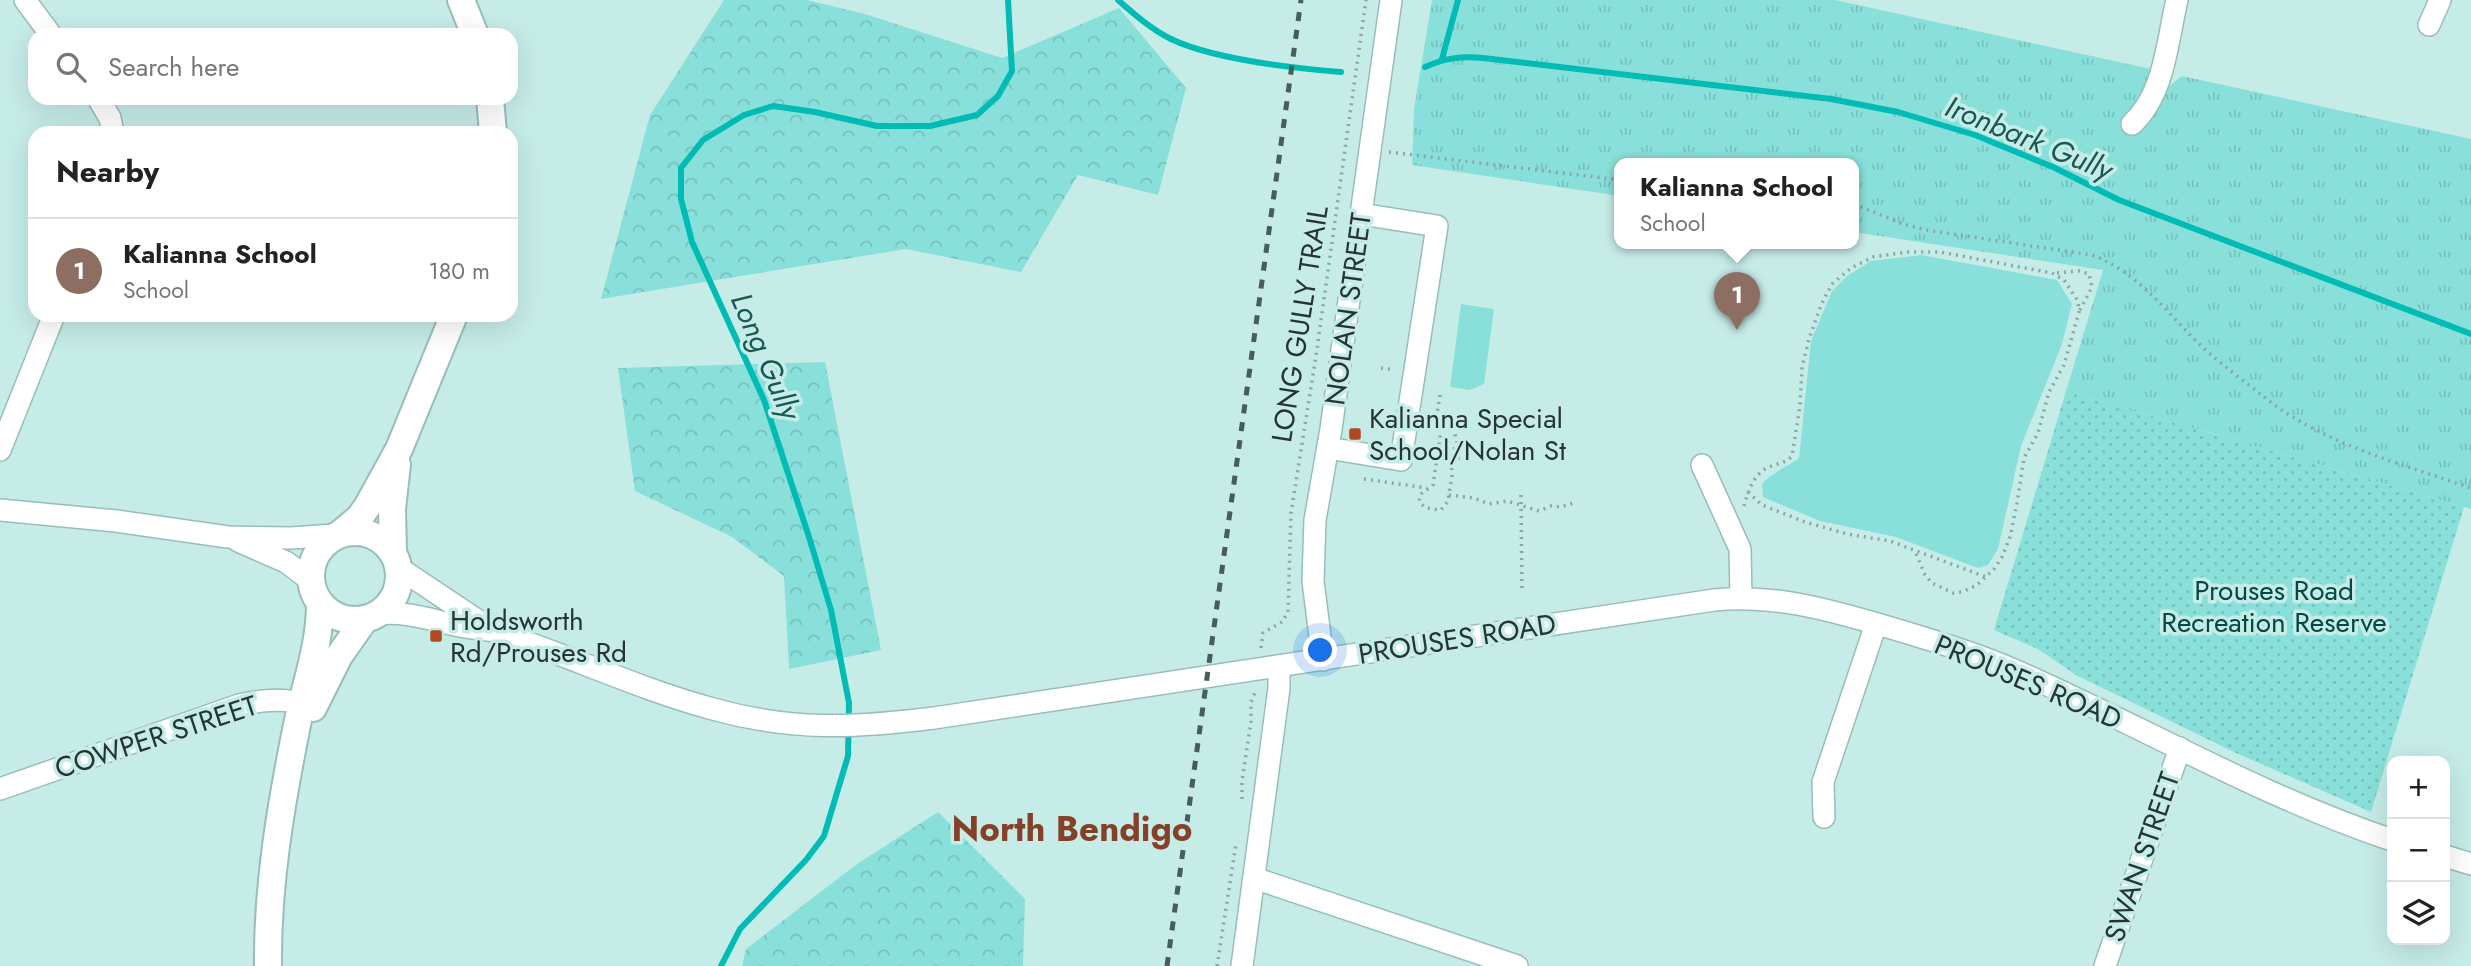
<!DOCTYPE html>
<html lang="en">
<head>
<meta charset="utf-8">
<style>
	body { margin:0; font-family:Jost,sans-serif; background:#f6f6f6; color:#222 }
	.controls { position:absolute; right:21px; bottom:21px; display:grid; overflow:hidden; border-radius:14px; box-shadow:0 7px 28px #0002 }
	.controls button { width:63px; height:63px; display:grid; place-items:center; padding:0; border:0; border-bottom:2px solid #e0e0e0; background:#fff; color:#222; font:35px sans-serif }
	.you { position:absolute; left:1321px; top:651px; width:24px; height:24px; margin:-18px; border:5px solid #fff; border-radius:50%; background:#1a73e8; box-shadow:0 0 0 10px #1a73e833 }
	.badge { display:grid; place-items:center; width:46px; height:46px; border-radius:50%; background:#0b8043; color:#fff; font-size:23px; font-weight:700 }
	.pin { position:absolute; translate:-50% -58px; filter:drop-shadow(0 2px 4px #0008) }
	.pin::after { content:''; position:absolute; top:37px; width:24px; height:21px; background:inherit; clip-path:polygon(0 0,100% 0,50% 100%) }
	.popup { position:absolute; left:1614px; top:158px; width:245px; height:91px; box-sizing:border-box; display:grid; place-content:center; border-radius:14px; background:#fff; filter:drop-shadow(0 2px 5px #0005); font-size:23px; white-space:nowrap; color:#767676 }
	.popup b { font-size:26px; color:#222 }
	.popup::after { content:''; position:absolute; left:50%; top:100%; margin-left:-14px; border:14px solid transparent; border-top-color:#fff }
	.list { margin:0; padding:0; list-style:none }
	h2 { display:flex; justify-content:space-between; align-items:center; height:91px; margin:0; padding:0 28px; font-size:30px }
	h2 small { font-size:23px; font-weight:400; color:#767676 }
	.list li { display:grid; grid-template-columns:46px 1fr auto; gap:21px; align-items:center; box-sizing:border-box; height:105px; padding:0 28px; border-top:2px solid #e0e0e0 }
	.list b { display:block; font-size:26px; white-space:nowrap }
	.list p { margin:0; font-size:23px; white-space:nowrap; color:#767676 }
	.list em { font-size:23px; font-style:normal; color:#767676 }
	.icon { flex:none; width:38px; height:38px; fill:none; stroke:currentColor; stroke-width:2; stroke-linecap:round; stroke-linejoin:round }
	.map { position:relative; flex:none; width:2471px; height:966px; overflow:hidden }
	.search { position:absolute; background:#fff; box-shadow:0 7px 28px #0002; left:28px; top:28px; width:490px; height:77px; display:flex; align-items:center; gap:18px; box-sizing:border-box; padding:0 24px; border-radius:21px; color:#767676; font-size:26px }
	.panel { position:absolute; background:#fff; box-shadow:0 7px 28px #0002; left:28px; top:126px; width:490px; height:196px; border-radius:21px }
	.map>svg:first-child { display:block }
	.grass { fill:url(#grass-tufts) }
	.forest { fill:url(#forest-crowns) }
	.park { fill:url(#park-dots) }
	.pitch { fill:#89e0da }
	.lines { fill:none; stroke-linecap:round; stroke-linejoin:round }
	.stream { stroke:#00bcb4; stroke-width:6 }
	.minor-casing { stroke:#99beba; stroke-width:24 }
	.major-casing { stroke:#99beba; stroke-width:30 }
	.path { stroke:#89a6a3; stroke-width:3.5; stroke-dasharray:2 5; stroke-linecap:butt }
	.minor { stroke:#fff; stroke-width:21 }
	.major { stroke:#fff; stroke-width:26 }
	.rail { stroke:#485c5a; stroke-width:5; stroke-dasharray:9 9; stroke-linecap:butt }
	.poi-dot { fill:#b04922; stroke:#c6ece8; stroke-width:2.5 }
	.labels { text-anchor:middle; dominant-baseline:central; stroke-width:7; stroke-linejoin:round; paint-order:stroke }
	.street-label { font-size:28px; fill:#263534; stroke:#c6ece8 }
	.poi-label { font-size:28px; fill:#263534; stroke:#c6ece8; text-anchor:start }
	.park-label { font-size:28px; fill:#044946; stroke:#c6ece8 }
	.water-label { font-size:30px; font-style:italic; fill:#1a5854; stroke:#c6ece8 }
	.district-label { font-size:35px; font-weight:bold; fill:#844028; stroke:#c6ece8 }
</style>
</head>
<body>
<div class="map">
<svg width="2471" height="966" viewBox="0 0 2471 966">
	<defs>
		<pattern id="grass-tufts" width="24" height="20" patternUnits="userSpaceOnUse" patternTransform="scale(1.75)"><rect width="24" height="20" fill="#89e0da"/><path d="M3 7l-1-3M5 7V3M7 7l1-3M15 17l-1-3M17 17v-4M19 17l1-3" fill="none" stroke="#76c1bc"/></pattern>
		<pattern id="forest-crowns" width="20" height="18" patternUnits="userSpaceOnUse" patternTransform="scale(1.75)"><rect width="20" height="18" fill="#89e0da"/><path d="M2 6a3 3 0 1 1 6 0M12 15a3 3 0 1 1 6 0" fill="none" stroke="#76c1bc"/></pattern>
		<pattern id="park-dots" width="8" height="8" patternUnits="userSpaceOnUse" patternTransform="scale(1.75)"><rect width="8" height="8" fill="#89e0da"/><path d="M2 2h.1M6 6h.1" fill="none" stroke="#76c1bc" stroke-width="1.8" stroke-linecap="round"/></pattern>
	</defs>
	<rect width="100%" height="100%" fill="#c6ece8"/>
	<!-- grass -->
	<polygon class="grass" points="1432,0 1835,0 2151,69 2148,82 2167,88 2182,76 2471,139 2471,509 2066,391 2103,270 1854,232 1854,164 1620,164 1620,196 1412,165 1414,109"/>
	<!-- forest -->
	<g class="forest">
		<polygon points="724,0 807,0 865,14 1002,58 1119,8 1186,88 1158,195 1078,175 1021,272 906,249 601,299 650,115"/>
		<polygon points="825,362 881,650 789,669 784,576 732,537 635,491 618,368"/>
		<polygon points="938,812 1025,899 1023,966 742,966 746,949 857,864"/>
	</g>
	<!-- park -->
	<polygon class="park" points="2066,391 2464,507 2371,812 2236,753 2076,675 2038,649 1994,630"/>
	<!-- pitch -->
	<g class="pitch">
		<path d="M1921 255 2057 280 2072 304 2062 344 2021 446 1998 549 1988 565 1978 568 1896 537 1820 521 1763 497 1762 484C1772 472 1786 468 1799 458L1811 341 1832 291 1847 276 1871 261Z"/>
		<polygon points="1461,304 1494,309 1484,384 1470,390 1450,387"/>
	</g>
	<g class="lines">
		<!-- stream -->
		<g class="stream">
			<path d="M1118 0C1134 14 1151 29 1171 39 1215 60 1292 68 1341 72"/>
			<polyline points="1442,59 1458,0"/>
			<path d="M1425 67C1445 58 1461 56 1483 58L1831 99 1898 112 1975 135 2053 167 2119 200 2471 334"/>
			<polyline points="721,966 740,929 806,860 824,836 848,756 849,703 831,610 809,537 764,400 692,242 681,199 681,168 703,140 744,115 773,106 815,112 877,126 930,126 977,115 998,96 1012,71 1008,0"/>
		</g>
		<defs>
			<g id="minor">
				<polyline points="25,0 51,35"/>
				<polyline points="2429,25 2440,0"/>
				<polyline points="98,98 110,118 113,133"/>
				<path d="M2132 124C2165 93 2167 42 2177 0"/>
				<polyline points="1328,448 1401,460 1437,226 1361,214"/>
				<polyline points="0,450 54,315"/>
				<polyline points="1702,465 1740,549 1741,598"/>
				<polyline points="0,510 116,521 228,537 291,538 335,535"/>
				<polyline points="238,541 286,562 310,580"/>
				<polyline points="399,568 489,628"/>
				<path d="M377 614C405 611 428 619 455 625 469 629 484 628 497 632 570 656 639 689 713 709 791 731 855 728 934 718L1714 600C1772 594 1826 609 1881 625 1928 639 1976 653 2021 673 2145 728 2263 797 2392 840"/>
				<polyline points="1323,660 1313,581 1315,520 1331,429 1391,0"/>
				<path d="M0 789 239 705C265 699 288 698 314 706"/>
				<polyline points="1824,817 1823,782 1876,624"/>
				<polyline points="2445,856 2471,864"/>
				<polyline points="1254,878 1517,966"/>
				<polyline points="1242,966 1279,688 1279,666"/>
				<polyline points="2105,966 2180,748"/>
			</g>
			<g id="major">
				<polyline points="461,0 475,35"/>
				<polyline points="490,98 493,133"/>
				<circle cx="355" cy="576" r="44"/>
				<polyline points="341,533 359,518 367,507 399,449 454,315"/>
				<polyline points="393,553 392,509 397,464"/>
				<polyline points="313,708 339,656 365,619"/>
				<path d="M268 966C267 886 281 804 297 725 305 685 320 646 320 604"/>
			</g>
		</defs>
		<!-- minor casing -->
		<use href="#minor" class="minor-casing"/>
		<!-- major casing -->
		<use href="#major" class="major-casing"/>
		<!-- path -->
		<g class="path">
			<polyline points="1389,152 1620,180"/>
			<path d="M1854 204 1903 224 1926 230 2092 255C2136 271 2165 310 2197 342 2217 361 2241 379 2263 396 2320 443 2402 464 2471 488"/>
			<polyline points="2057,273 2079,271 2089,274 2092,287 2080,310"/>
			<polyline points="1381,368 1395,370"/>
			<path d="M1440 395 1436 421 1441 431 1433 485C1426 492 1417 492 1420 503L1426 508 1441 510 1448 501 1452 475 1451 457 1457 442 1454 430"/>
			<polyline points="1451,457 1470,460"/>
			<polyline points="1364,479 1427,488"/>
			<polyline points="1748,492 1762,505 1805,522 1847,534 1890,541 1986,577"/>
			<polyline points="1449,495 1474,498 1489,504 1507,501 1539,511 1551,506 1561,507 1573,503"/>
			<polyline points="1521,495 1522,593"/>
			<path d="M1744 506C1748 492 1753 475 1767 468 1776 463 1785 464 1792 456L1800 406 1802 367 1809 339 1821 305 1832 284 1851 268 1873 257 1907 252H1940L2052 273 2064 280 2078 301 2079 312 2064 365 2049 392 2038 433 2024 458 2017 503 2010 537 2002 557 1994 569 1977 585 1962 592 1953 593 1932 583 1925 575 1915 551"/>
			<polyline points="1261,648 1263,633 1282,622 1288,612 1291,513 1316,356 1366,0"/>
			<polyline points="1242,799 1242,781 1251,722 1251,702 1256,690"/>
			<polyline points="1217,966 1236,844"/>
		</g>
		<!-- minor -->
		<use href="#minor" class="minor"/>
		<!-- major -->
		<use href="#major" class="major"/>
		<!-- rail -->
		<polyline class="rail" points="1167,966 1301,0"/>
	</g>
	<!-- markers -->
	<g class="poi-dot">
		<rect x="1348" y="427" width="14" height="14" rx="3.5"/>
		<rect x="429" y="629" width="14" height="14" rx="3.5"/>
	</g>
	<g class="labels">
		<!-- street labels -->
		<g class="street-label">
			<text transform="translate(1348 309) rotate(-82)">NOLAN STREET</text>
			<text transform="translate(1300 324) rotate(-81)">LONG GULLY TRAIL</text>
			<text transform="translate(1457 639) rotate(-9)">PROUSES ROAD</text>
			<text transform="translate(2028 682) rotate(23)">PROUSES ROAD</text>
			<text transform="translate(156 737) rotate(-18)">COWPER STREET</text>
			<text transform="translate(2142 857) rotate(-71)">SWAN STREET</text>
		</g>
		<!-- poi labels -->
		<g class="poi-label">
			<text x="1369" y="418">Kalianna Special<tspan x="1369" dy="32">School/Nolan St</tspan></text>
			<text x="450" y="620">Holdsworth<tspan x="450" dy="32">Rd/Prouses Rd</tspan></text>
		</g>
		<!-- park labels -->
		<g class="park-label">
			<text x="2274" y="590">Prouses Road<tspan x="2274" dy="32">Recreation Reserve</tspan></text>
		</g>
		<!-- water labels -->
		<g class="water-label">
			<text transform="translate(2029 138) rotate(22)">Ironbark Gully</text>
			<text transform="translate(766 356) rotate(67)">Long Gully</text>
		</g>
		<!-- district labels -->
		<g class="district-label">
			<text x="1072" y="829">North Bendigo</text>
		</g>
	</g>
</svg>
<div class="controls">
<button>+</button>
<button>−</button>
<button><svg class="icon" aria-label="layers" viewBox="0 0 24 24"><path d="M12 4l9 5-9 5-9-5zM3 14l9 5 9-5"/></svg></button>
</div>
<div class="you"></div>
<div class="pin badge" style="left:1737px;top:330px;background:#8d6e63">1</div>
<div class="popup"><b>Kalianna School</b>School</div>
<div class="search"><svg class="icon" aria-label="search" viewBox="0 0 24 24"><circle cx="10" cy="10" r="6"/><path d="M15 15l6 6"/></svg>Search here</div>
<section class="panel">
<h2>Nearby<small></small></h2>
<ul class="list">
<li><span class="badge" style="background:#8d6e63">1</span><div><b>Kalianna School</b><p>School</p></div><em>180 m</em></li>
</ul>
</section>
</div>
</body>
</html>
